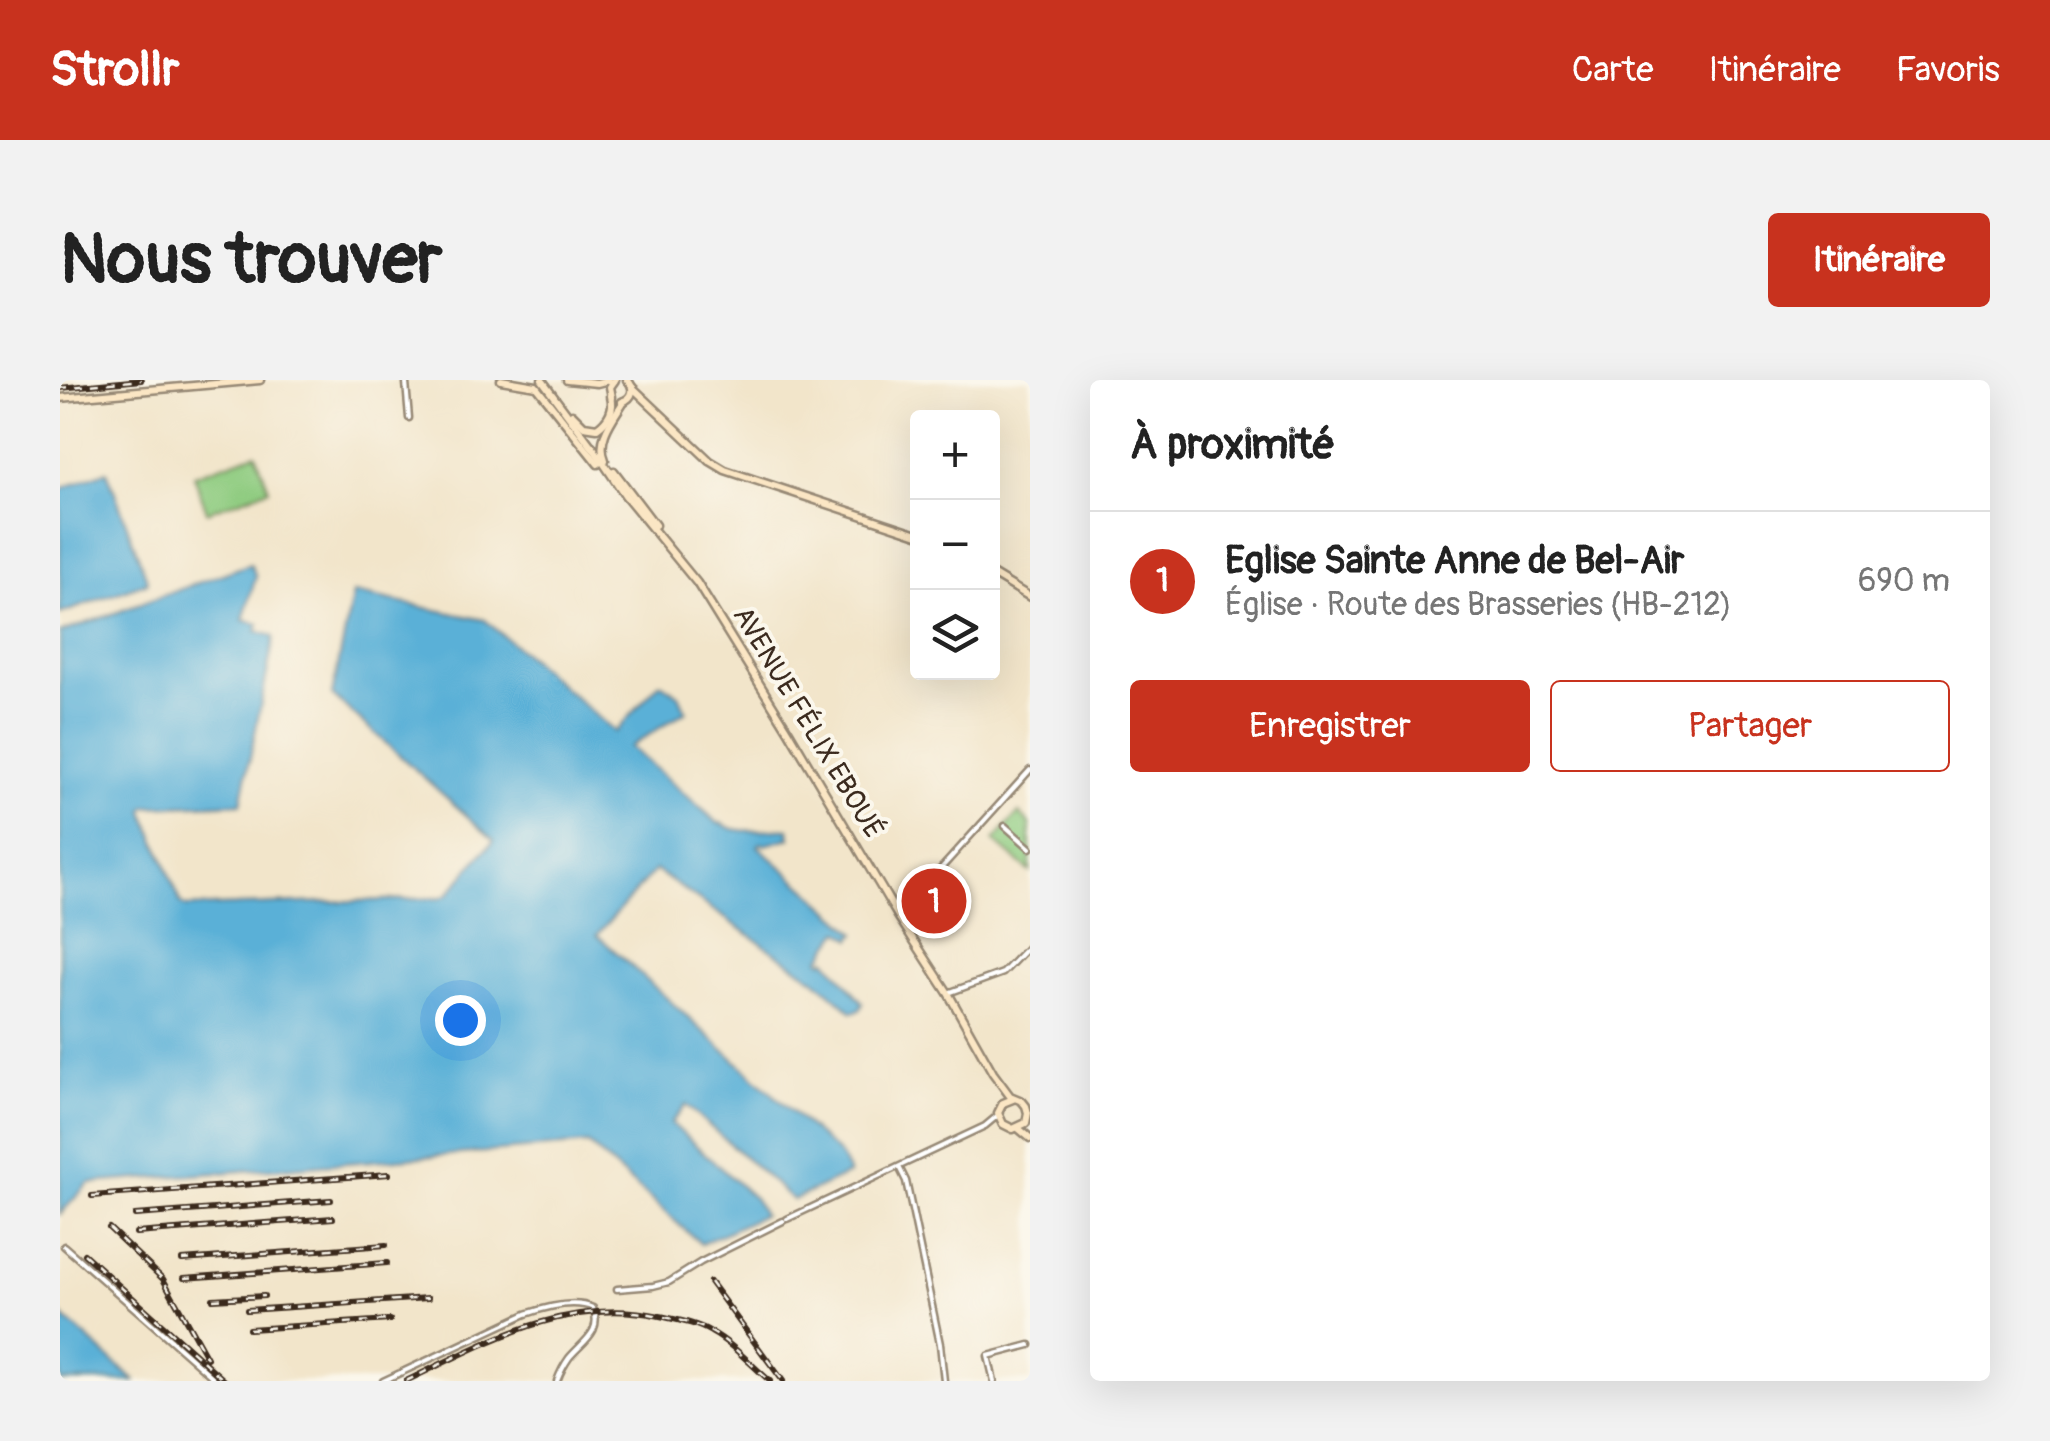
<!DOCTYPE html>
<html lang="fr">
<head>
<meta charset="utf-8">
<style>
	body { margin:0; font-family:Pangolin,sans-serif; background:#f2f2f2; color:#222 }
	.controls { position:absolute; right:30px; top:30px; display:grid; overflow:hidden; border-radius:10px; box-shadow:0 10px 40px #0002 }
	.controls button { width:90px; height:90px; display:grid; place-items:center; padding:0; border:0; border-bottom:2px solid #e0e0e0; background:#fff; color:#222; font:50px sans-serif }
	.you { position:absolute; left:400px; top:640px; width:35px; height:35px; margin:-25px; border:8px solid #fff; border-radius:50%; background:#1a73e8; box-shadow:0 0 0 15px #1a73e833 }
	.badge { display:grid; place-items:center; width:65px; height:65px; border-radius:50%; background:#c8321e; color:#fff; font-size:32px; font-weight:700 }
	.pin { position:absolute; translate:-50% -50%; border:5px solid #fff; box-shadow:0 2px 10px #0006 }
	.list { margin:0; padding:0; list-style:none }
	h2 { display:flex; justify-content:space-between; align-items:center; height:130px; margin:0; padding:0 40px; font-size:42px }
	h2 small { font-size:32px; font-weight:400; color:#767676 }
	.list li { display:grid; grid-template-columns:65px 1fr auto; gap:30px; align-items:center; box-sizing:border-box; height:140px; padding:0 40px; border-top:2px solid #e0e0e0 }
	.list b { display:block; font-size:38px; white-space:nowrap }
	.list p { margin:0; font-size:32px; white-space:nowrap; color:#767676 }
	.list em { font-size:32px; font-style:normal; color:#767676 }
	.actions { display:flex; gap:20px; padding:30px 40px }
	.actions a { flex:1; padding:22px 0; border:2px solid #c8321e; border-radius:10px; text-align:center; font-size:35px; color:#c8321e }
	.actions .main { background:#c8321e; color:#fff }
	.icon { flex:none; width:55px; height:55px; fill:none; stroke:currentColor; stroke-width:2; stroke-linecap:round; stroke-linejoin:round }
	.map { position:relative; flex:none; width:970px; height:1001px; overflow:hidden; border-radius:10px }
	header { display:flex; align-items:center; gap:60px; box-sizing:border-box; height:140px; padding:0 50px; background:#c8321e; color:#fff }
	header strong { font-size:48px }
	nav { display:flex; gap:55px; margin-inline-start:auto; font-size:35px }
	.intro { display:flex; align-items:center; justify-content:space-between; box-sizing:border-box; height:240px; padding:0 60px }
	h1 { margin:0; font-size:70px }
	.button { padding:25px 45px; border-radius:10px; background:#c8321e; color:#fff; font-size:35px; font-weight:700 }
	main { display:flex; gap:60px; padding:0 60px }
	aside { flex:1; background:#fff; border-radius:10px; box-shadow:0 10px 40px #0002 }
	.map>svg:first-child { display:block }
	.green { fill:#90cc81; stroke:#667b50; stroke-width:2.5 }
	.water { fill:#5ab0d7; stroke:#4a6d7a; stroke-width:2.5 }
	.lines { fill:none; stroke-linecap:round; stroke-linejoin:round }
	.street-casing { stroke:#968874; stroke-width:9 }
	.secondary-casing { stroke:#968874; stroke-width:11 }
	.street { stroke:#fff; stroke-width:4 }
	.secondary { stroke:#fbe6c4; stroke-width:6 }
	.rail-casing { stroke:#3b2a1e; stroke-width:6 }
	.rail { stroke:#fbf7ec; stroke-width:2.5; stroke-dasharray:8; stroke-linecap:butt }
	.labels { text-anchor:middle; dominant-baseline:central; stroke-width:8; stroke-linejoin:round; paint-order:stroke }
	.street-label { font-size:28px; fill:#3b2a1e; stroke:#fbf7ec }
</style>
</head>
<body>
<header>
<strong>Strollr</strong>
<nav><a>Carte</a><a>Itinéraire</a><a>Favoris</a></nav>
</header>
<div class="intro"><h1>Nous trouver</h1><a class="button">Itinéraire</a></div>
<main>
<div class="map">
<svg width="970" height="1001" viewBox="0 0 970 1001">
	<rect width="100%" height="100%" fill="#fbf7ec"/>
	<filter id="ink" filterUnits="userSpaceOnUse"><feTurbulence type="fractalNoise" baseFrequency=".01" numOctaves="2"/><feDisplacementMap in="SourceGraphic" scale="20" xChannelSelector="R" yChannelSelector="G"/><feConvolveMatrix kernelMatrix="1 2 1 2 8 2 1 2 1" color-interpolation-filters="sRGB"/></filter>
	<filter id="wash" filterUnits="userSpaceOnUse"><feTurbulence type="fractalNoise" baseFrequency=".0048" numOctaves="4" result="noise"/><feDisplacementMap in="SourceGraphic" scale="40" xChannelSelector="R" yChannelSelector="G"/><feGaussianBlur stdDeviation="2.25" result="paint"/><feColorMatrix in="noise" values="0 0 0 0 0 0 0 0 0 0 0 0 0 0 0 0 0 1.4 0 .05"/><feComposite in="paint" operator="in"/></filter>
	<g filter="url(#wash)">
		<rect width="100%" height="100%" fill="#f2e5ca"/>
		<!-- green -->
		<g class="green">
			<polygon points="196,73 209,109 147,132 134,95"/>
			<polygon points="959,433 970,444 970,492 934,461"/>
		</g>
		<!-- water -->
		<g class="water">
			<polygon points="47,91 88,202 0,234 0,109"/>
			<path d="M190 184 196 196 183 240 199 244 197 251 213 256 214 258 181 423 86 427 84 431 121 524 126 527 381 518 387 515 434 460 272 315 293 213 425 240 555 352 599 304H602L619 315 626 331 570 367 659 444 662 443C678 457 708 447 729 449L730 458 705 465 701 463 698 466 796 553 792 559 780 551 760 579 763 581 766 579 803 623 800 630 792 632 757 601 595 490 537 555 779 774 789 794 733 820 626 725 611 743 695 819 703 835 641 864 528 764 29 803 0 834V253Z"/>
			<polygon points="0,934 75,1001 0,1001"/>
		</g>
	</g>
	<g filter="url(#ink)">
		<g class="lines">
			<defs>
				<g id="street">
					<polyline points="346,3 349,38"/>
					<polyline points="945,446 970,468"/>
					<polyline points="839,535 970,390"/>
					<polyline points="888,613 943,593 970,565"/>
					<polyline points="839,787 846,801 880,964 884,1001"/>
					<polyline points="727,839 925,746 937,736"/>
					<polyline points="4,866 157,1001"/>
					<polyline points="557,909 593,906 609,902 641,882 723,841"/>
					<path d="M323 1001 466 934C486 927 514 919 533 928 543 952 523 961 509 978 504 985 500 993 497 1001"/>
					<polyline points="934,1001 928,976 970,965"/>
				</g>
				<g id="secondary">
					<polyline points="441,0 476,6 538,84"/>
					<polyline points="482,0 532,67"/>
					<polyline points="507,0 537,3 549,0"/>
					<polyline points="572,7 650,81 665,90 858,154"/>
					<polyline points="552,17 550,7 555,0"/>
					<polyline points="0,18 200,0"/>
					<path d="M562 22C573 18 576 8 567 0"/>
					<path d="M512 34 524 46 537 48C548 40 555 30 551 16"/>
					<polyline points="532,66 565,115 637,203 728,350 838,536 888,613 933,693 950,716 962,721 966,726 968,733 966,743 953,749 943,744 938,733 943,723 953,719"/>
					<path d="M545 80C536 59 553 39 564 21"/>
					<polyline points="554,91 595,145"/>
					<polyline points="932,194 970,217"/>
					<polyline points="958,748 970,758"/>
				</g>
			</defs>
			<!-- street casing -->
			<use href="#street" class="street-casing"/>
			<!-- secondary casing -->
			<use href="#secondary" class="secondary-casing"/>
			<!-- street -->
			<use href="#street" class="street"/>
			<!-- secondary -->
			<use href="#secondary" class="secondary"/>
			<defs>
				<g id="rail">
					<polyline points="0,8 81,0"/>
					<polyline points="32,816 329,794"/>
					<polyline points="75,835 271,820"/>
					<polyline points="49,848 103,899 147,978"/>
					<polyline points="76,853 273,838"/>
					<polyline points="24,874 165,1001"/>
					<polyline points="122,880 326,865"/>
					<polyline points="124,898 327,883"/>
					<polyline points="650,902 723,1001"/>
					<polyline points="153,919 204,916"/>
					<polyline points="187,930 368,918"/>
					<polyline points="189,949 330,940"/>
					<path d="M346 1001C427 962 507 916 600 936 617 940 636 943 651 952 673 964 691 985 710 1001"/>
				</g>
			</defs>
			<!-- rail casing -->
			<use href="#rail" class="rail-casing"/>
			<!-- rail -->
			<use href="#rail" class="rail"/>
		</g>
	</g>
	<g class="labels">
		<!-- street labels -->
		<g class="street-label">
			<text transform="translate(748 343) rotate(59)">AVENUE FÉLIX EBOUÉ</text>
		</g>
	</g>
</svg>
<div class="controls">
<button>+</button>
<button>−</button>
<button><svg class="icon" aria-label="layers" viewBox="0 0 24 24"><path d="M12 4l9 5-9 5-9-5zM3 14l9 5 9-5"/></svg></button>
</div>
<div class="you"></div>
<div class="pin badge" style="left:874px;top:521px">1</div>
</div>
<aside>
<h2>À proximité<small></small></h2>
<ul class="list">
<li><span class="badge">1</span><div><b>Eglise Sainte Anne de Bel-Air</b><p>Église · Route des Brasseries (HB-212)</p></div><em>690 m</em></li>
</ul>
<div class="actions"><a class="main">Enregistrer</a><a>Partager</a></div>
</aside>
</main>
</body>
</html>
